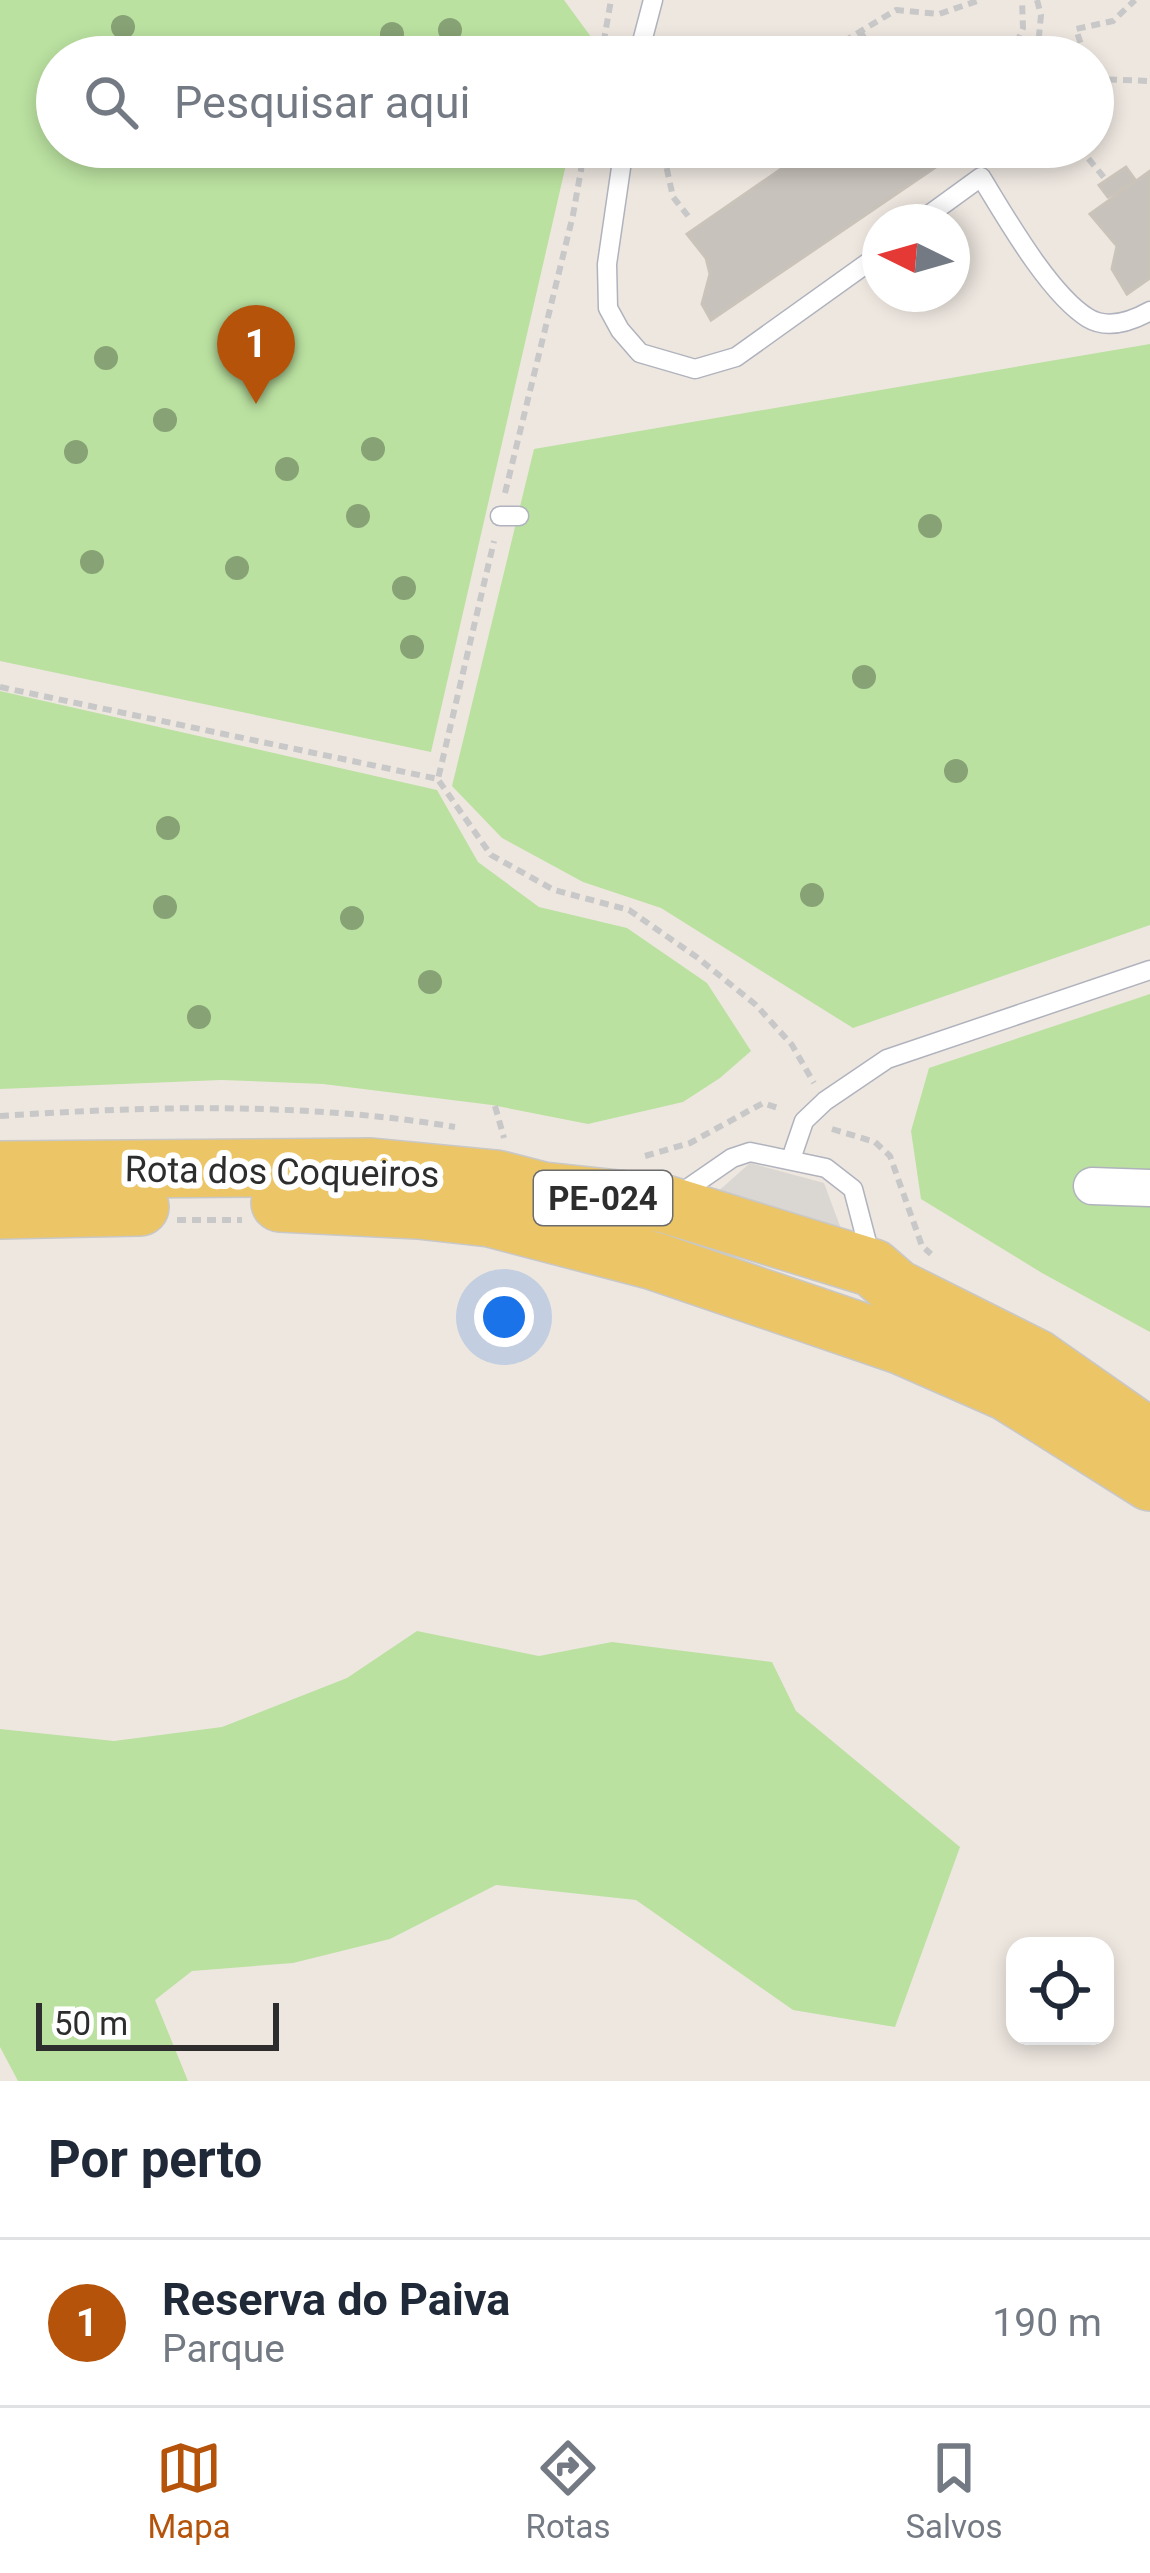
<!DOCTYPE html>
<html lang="pt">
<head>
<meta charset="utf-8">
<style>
	body { margin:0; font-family:Roboto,sans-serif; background:#f6f6f7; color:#1f2937 }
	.controls { position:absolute; right:36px; bottom:36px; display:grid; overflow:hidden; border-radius:24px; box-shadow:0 6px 18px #0003 }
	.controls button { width:108px; height:108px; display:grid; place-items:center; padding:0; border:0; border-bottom:3px solid #e0e1e3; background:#fff; color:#1f2937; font:60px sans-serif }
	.compass { position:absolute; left:862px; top:204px; width:108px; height:108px; border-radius:50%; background:#fff; box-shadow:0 6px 18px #0003; rotate:275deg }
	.scale { position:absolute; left:36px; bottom:30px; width:243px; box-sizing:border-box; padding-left:12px; border:6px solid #2d2d2d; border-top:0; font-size:33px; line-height:42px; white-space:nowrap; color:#2d2d2d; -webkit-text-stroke:9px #fff; paint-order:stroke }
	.you { position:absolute; left:504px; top:1317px; width:42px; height:42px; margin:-30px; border:9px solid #fff; border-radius:50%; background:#1a73e8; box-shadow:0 0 0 18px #1a73e833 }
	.badge { display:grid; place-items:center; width:78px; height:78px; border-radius:50%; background:#b45309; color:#fff; font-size:39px; font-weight:700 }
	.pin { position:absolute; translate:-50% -99px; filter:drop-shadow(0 3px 6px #0008) }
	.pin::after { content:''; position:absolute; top:63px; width:42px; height:36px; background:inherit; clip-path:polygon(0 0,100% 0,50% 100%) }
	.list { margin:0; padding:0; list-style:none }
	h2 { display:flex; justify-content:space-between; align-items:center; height:156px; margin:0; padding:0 48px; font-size:51px }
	h2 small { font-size:39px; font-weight:400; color:#747a83 }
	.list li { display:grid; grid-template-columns:78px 1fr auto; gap:36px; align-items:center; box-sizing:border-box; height:168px; padding:0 48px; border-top:3px solid #e0e1e3 }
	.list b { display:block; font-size:45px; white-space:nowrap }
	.list p { margin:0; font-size:39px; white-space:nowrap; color:#747a83 }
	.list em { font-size:39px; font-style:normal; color:#747a83 }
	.icon { flex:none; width:66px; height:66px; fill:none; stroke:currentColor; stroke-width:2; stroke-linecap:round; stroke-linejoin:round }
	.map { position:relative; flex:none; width:1150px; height:2081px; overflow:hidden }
	.search { position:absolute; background:#fff; box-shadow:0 6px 18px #0003; left:36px; right:36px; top:36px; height:132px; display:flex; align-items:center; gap:30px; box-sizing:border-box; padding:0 42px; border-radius:66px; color:#747a83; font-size:45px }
	.sheet { height:324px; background:#fff }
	nav { display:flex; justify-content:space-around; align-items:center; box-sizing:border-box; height:168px; border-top:3px solid #e0e1e3; background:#fff; font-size:33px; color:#747a83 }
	nav a { display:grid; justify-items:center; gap:6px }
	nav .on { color:#b45309 }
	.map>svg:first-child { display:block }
	.green { fill:#bae1a0 }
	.plaza { fill:#dad7d3 }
	.building { fill:#c7c2bb; stroke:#c9c3ba; stroke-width:3 }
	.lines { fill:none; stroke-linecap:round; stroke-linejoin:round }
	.lane-casing { stroke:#b0b3bd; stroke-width:21 }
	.street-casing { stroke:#b0b3bd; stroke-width:39 }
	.primary-casing { stroke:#c8c8c8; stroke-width:60 }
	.path { stroke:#c8c8c8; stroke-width:6; stroke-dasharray:9 6; stroke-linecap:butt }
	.lane { stroke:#fff; stroke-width:18 }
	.street { stroke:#fff; stroke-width:36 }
	.primary { stroke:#ecc567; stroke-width:57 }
	.tree { fill:#87a275 }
	.labels { text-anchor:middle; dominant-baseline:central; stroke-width:12; stroke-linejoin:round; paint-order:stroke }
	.shield { fill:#fff; stroke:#6c6c6c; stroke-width:3 }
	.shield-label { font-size:33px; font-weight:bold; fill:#2d2d2d }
	.street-label { font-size:36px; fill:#2d2d2d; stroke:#fff }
</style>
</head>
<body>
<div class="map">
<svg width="1150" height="2081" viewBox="0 0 1150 2081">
	<rect width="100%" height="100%" fill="#eee7e0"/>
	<!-- green -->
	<g class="green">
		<polygon points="0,0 564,0 594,41 591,57 57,57 57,147 570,147 431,752 0,661"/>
		<polygon points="1150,344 1150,925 853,1028 661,908 583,882 502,838 452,786 534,449"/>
		<polygon points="0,691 437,790 478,862 539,907 627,928 707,983 751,1051 720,1078 683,1102 588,1124 492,1105 323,1084 221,1080 0,1089"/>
		<polygon points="1150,994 1150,1332 1042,1273 921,1199 911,1131 929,1068"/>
		<polygon points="417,1631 539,1656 612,1642 772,1662 796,1711 960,1847 895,2027 793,2010 636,1900 496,1885 390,1939 293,1963 192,1971 155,2000 188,2081 18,2081 0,2047 0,1729 114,1741 222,1727 347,1678"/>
	</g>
	<!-- plaza -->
	<polygon class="plaza" points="750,1163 824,1183 850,1253 715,1194"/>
	<!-- building -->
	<g class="building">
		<polygon points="813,147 945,147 952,156 711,320 702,304 710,274 706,258 687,234"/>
		<polygon points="1126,167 1136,181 1108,197 1099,185"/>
		<polygon points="1150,171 1150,278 1127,294 1112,269 1117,246 1090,214"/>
	</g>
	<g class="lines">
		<defs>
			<g id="lane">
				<polyline points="638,57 653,0"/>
				<polyline points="624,147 607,264 608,308 620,330 640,353 695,369 736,357 880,254"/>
				<path d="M919 222 981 177C1005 216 1049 294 1088 318 1108 330 1132 321 1150 311"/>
				<polyline points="500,516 519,516"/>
				<polyline points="791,1159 804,1121 825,1101 887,1059 1150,970"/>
				<polyline points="674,1198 732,1158 750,1152 826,1168 853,1189 871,1258"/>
			</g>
			<polyline id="street" points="1092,1186 1150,1188"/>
			<g id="primary">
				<polyline points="0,1170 371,1167 496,1179 543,1191 665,1204 873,1268 896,1288 1036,1358 1150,1438"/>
				<polyline points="280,1203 418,1210 490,1218 654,1261 900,1345 1007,1392 1150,1482"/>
				<polyline points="0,1210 140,1207"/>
			</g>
		</defs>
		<!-- lane casing -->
		<use href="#lane" class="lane-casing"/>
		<!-- street casing -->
		<use href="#street" class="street-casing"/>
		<!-- primary casing -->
		<use href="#primary" class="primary-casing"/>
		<!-- path -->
		<g class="path">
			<polyline points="1037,0 1041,15 1037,57"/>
			<polyline points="860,31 874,54"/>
			<polyline points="601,57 611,0"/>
			<polyline points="818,57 896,10 939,14 980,0"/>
			<polyline points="1011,57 1023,28 1022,0"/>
			<polyline points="1085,57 1076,29 1113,21 1135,0"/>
			<polyline points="1093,79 1150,81"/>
			<polyline points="679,147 664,156 673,197 688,216"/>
			<polyline points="1079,147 1106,180"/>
			<polyline points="987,155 1002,147"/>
			<polyline points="505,493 573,215 585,147"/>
			<polyline points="0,687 438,779 494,541"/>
			<polyline points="439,781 491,855 554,890 629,910 698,958 756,1005 792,1045 814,1083"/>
			<polyline points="495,1106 504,1138"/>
			<path d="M0 1116C149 1106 307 1102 455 1127"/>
			<polyline points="832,1129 875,1142 890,1156 922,1246 931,1254"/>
			<polyline points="645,1156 690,1143 763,1103 781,1109"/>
			<polyline points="177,1220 242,1220"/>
		</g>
		<!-- lane -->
		<use href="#lane" class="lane"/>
		<!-- street -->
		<use href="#street" class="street"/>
		<!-- primary -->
		<use href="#primary" class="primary"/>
	</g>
	<!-- trees -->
	<g class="tree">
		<circle cx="123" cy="27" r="12"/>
		<circle cx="450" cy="30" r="12"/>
		<circle cx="392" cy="34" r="12"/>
		<circle cx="106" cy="358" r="12"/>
		<circle cx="165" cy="420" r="12"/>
		<circle cx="373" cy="449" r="12"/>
		<circle cx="76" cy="452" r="12"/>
		<circle cx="287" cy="469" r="12"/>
		<circle cx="358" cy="516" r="12"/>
		<circle cx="930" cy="526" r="12"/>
		<circle cx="92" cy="562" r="12"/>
		<circle cx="237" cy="568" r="12"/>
		<circle cx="404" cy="588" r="12"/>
		<circle cx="412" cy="647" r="12"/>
		<circle cx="864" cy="677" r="12"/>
		<circle cx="956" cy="771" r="12"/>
		<circle cx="168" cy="828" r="12"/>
		<circle cx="812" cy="895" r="12"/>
		<circle cx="165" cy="907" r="12"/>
		<circle cx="352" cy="918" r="12"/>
		<circle cx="430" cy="982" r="12"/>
		<circle cx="199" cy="1017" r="12"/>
	</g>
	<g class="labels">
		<!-- shield labels -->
		<rect class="shield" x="534" y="1171" width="138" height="54" rx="9"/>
		<g class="shield-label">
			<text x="603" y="1198">PE-024</text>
		</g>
		<!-- street labels -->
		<g class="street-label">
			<text transform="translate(282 1172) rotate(1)">Rota dos Coqueiros</text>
		</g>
	</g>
</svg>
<div class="controls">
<button><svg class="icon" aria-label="locate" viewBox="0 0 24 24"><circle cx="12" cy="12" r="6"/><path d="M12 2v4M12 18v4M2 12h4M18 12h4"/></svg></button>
</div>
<svg class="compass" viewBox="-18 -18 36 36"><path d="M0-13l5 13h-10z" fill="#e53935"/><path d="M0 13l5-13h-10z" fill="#747a83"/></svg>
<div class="scale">50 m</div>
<div class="you"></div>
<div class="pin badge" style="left:256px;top:404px">1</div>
<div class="search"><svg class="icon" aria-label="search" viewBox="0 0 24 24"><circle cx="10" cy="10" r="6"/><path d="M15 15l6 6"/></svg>Pesquisar aqui</div>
</div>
<section class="sheet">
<h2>Por perto<small></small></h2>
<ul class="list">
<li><span class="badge">1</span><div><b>Reserva do Paiva</b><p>Parque</p></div><em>190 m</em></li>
</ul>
</section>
<nav>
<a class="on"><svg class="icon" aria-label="map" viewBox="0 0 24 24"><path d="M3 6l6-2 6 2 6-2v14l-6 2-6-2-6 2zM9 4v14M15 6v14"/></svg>Mapa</a>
<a><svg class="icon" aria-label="directions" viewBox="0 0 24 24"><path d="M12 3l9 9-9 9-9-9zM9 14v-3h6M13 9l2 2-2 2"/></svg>Rotas</a>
<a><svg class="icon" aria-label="saved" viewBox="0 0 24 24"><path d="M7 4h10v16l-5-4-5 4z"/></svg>Salvos</a>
</nav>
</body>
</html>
